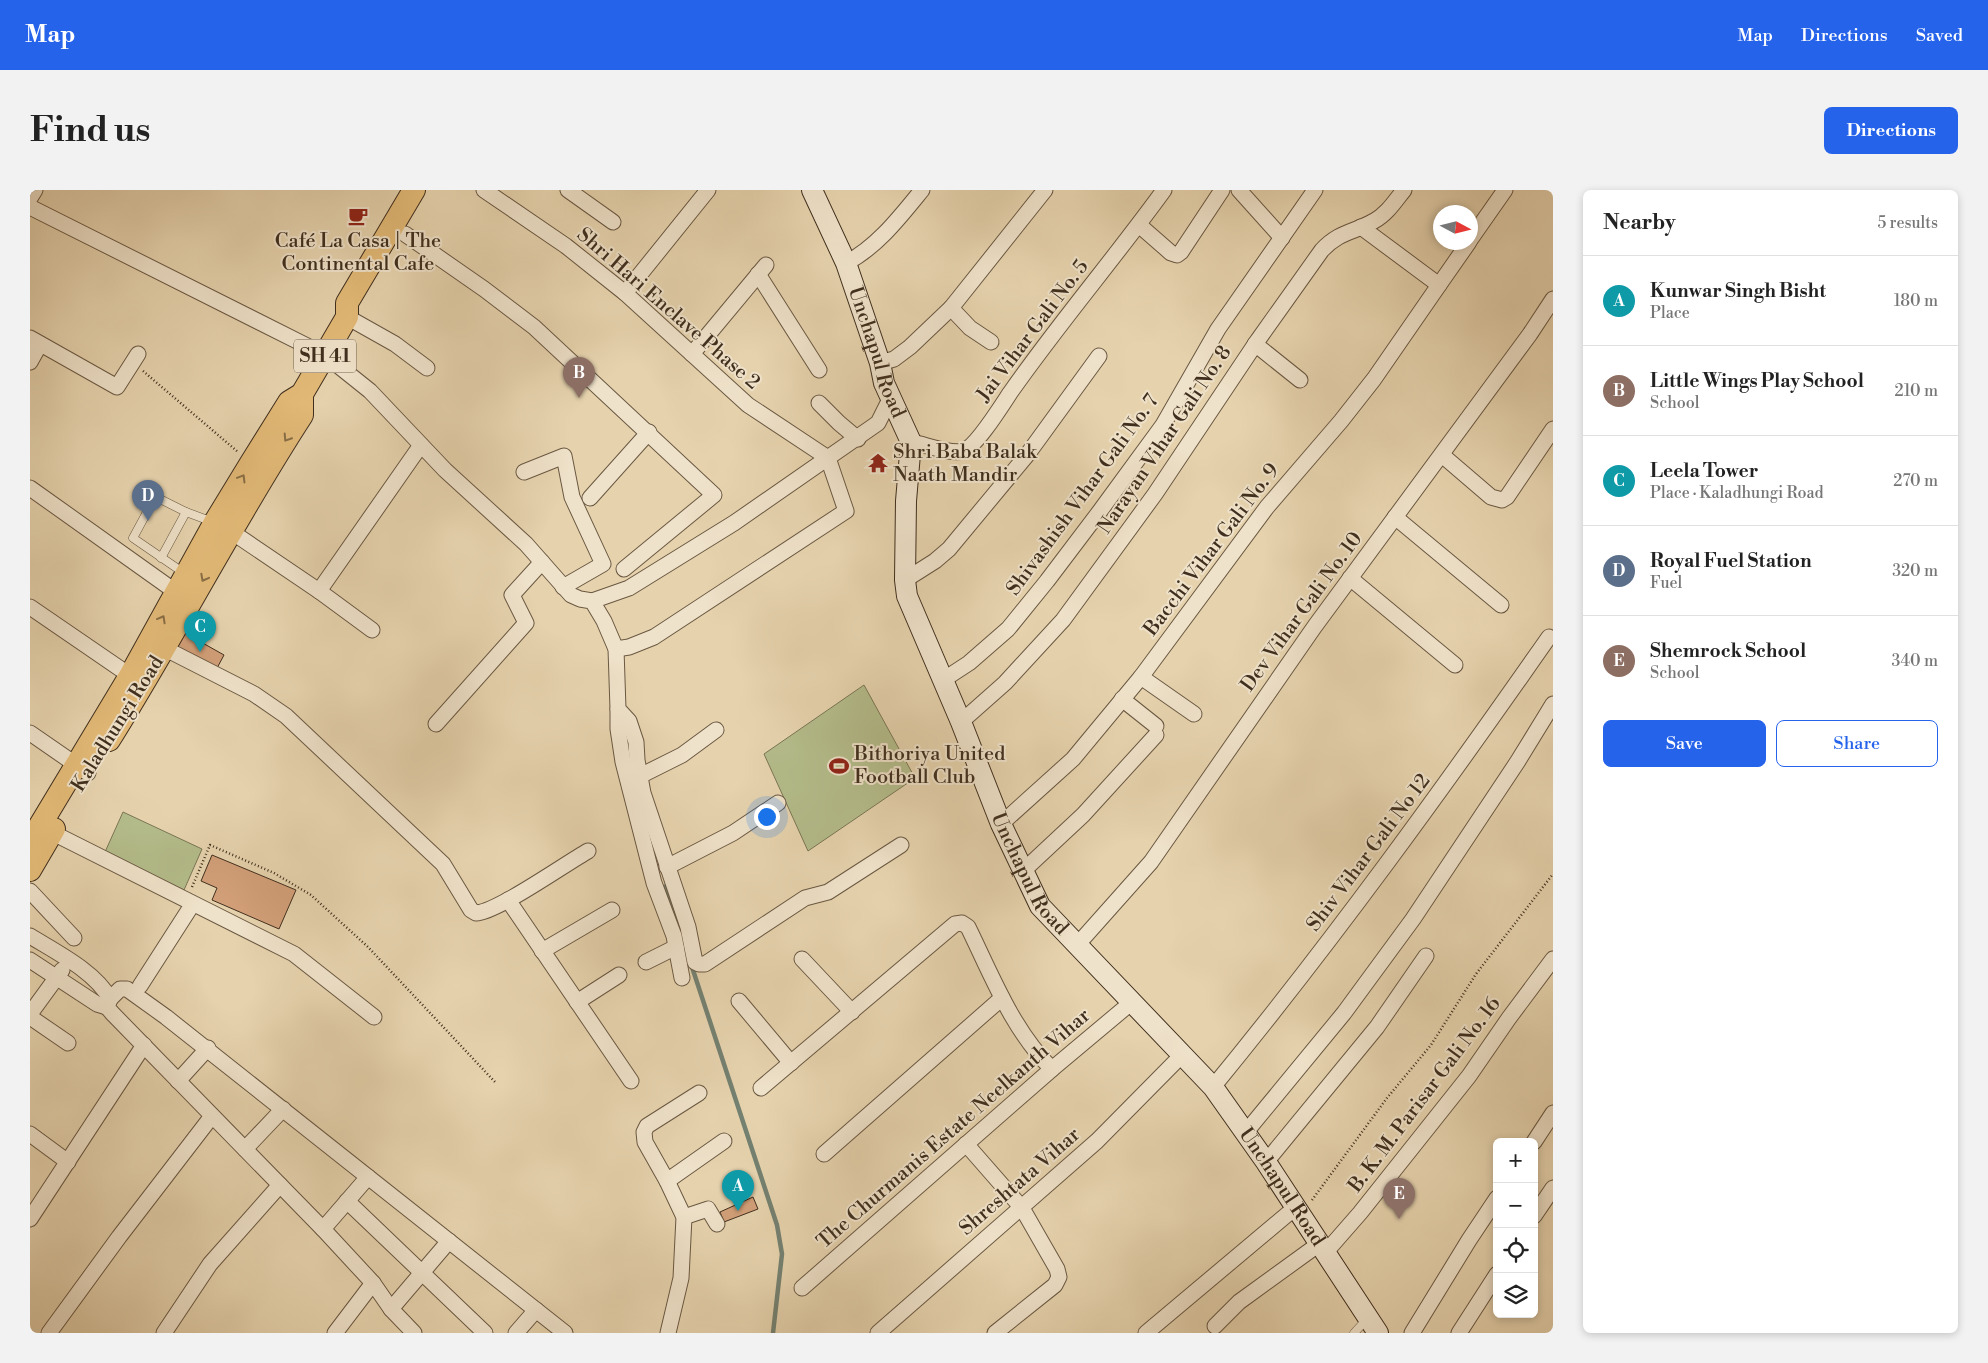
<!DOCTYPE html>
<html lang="en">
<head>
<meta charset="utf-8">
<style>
	body { margin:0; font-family:"Libre Bodoni",serif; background:#f2f2f2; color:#222 }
	.controls { position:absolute; right:15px; bottom:15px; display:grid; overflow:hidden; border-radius:8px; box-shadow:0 2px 8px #0003 }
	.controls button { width:45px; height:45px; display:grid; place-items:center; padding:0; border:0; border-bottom:1px solid #e0e0e0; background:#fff; color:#222; font:25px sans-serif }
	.compass { position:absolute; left:1403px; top:15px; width:45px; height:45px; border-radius:50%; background:#fff; box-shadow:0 2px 8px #0003; rotate:97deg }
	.you { position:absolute; left:736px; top:626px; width:18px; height:18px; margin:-12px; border:4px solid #fff; border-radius:50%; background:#1a73e8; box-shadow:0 0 0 8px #1a73e833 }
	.badge { display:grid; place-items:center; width:32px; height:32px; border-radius:50%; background:#2563eb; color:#fff; font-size:16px; font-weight:700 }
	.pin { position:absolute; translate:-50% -41px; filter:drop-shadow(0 1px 2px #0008) }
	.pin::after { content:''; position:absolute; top:26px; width:18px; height:15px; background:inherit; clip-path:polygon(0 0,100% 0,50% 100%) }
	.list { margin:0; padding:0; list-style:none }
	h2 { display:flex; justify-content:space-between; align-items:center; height:65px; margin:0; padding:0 20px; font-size:21px }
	h2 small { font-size:16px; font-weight:400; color:#767676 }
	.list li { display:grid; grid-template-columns:32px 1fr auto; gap:15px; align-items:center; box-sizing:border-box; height:90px; padding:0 20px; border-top:1px solid #e0e0e0 }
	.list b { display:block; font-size:19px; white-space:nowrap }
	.list p { margin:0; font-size:16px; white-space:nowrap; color:#767676 }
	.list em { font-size:16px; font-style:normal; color:#767676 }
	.actions { display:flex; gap:10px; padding:15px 20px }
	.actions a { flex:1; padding:11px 0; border:1px solid #2563eb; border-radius:8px; text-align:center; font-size:18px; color:#2563eb }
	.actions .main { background:#2563eb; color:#fff }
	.icon { flex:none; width:28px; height:28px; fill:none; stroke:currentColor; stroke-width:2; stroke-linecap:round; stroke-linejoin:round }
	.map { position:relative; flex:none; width:1523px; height:1143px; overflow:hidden; border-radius:8px }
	header { display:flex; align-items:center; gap:30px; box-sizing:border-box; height:70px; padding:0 25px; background:#2563eb; color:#fff }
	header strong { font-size:24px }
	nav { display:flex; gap:28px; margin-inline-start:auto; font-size:18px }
	.intro { display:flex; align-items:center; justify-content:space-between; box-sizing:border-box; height:120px; padding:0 30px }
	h1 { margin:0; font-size:35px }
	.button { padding:12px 22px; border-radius:8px; background:#2563eb; color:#fff; font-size:18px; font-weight:700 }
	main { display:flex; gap:30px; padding:0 30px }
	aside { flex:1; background:#fff; border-radius:8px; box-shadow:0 2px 8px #0003 }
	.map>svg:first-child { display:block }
	.green { fill:#b4bc8b; stroke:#7a7654 }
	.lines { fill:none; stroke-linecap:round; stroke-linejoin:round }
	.stream { stroke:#748171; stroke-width:4.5 }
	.building { fill:#d3a079; stroke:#402f1e }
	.lane-casing { stroke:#6a5842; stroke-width:9 }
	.street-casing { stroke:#6a5842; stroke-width:17 }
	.secondary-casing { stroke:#402f1e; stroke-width:22 }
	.primary-casing { stroke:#402f1e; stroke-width:24 }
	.path { stroke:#402f1e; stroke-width:2.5; stroke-dasharray:1 2.5; stroke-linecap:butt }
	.lane { stroke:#efe2ca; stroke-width:8 }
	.street { stroke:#efe2ca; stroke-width:15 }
	.secondary { stroke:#efe2ca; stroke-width:20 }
	.primary { stroke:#e3ba77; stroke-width:22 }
	.oneway { stroke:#896e46 }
	.labels { text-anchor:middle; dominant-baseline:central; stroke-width:4; stroke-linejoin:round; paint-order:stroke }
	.shield { fill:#efe2ca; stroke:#746552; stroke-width:1 }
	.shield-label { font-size:19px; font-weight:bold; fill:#402f1e }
	.poi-label { font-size:20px; fill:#402f1e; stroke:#efe2ca; text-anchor:start }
	.street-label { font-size:20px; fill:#402f1e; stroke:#efe2ca }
</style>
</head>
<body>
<header>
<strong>Map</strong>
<nav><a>Map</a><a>Directions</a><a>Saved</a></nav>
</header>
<div class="intro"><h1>Find us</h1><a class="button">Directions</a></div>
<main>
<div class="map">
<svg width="1523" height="1143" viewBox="0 0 1523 1143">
	<rect width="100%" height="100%" fill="#e6d3ae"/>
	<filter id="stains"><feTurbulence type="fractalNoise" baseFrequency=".004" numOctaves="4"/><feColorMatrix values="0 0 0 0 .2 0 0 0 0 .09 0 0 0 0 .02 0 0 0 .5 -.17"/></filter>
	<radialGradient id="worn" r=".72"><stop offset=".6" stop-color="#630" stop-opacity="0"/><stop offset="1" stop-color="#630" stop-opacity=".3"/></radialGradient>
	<!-- green -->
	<g class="green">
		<polygon points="834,495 885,588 778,661 734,564"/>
		<polygon points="93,622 172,659 154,700 75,662"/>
	</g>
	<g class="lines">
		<!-- stream -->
		<g class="stream">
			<polyline points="636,696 654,753"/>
			<polyline points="661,774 747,1035 752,1064 743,1143"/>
		</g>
	</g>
	<!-- building -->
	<g class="building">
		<polygon points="155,443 194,465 186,480 147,458"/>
		<polygon points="182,665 266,700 249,739 182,710 187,698 171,691"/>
		<polygon points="723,1007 728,1019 694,1032 690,1022"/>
	</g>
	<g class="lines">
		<defs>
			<g id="lane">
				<polyline points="131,368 156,322"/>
				<polyline points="154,383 103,348 123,311 125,308 128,308 156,322 183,332"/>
				<polyline points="1324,1143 1338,1128"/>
			</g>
			<g id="street">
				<polyline points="454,0 536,56 595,103 718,215 798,268 816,321 624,447 599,457 586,459"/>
				<polyline points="538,0 583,32"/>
				<polyline points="1209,0 1252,48"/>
				<polyline points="0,8 5,0"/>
				<polyline points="0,17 295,165 340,201 415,280 496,354 541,405 550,409 562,411 574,431 586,459 588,519 599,531 606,552 607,570 613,603 658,737 665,772 669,774 675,774 775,708 798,702 871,655"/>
				<polyline points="1109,35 1141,63 1147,65 1151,62 1192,0"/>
				<polyline points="1331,37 1409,95 1439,52"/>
				<polyline points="375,44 454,99 504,137 684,305 594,379"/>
				<polyline points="1440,50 1475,0"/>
				<path d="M816 73C847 57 870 27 892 0"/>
				<polyline points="728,84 789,180"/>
				<polyline points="595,103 678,0"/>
				<polyline points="921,118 940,138 961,152"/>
				<polyline points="317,127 365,154 397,178"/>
				<polyline points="0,148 87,197 108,164"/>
				<polyline points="1225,154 1270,190"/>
				<polyline points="662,164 736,75"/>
				<polyline points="0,172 10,154"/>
				<polyline points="850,173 864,169 880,157 921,118 1015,0"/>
				<polyline points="789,213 809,233 828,249"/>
				<path d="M881 252C894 254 921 265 933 261 946 257 972 215 980 203 1029 133 1084 69 1134 0"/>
				<polyline points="1412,265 1461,307 1472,310 1477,307 1523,239"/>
				<polyline points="494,282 534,266 542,307 573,374 533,397"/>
				<polyline points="0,298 153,407"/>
				<polyline points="560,308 619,242"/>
				<polyline points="1365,327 1471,415"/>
				<polyline points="193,336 289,401 342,440"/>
				<polyline points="1320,388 1425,475"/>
				<polyline points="875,390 905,371 919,359 997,265 1069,166"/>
				<polyline points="289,401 391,255"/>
				<polyline points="562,411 599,398 704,333 848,233 860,209"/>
				<polyline points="0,417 108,491"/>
				<path d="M126 454 224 504 256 526 413 674 441 720 446 723C467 722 535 674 558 661"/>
				<polyline points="1111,487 1164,524"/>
				<polyline points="913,490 939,473 978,439 1017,391 1070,321 1133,235 1188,139 1285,0"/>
				<polyline points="1092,509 1126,536"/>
				<polyline points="588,519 588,539 593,572 624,693 644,746 652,788"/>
				<path d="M931 532 975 493 1033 430 1125 304 1228 150 1292 60C1310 41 1323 43 1344 31 1357 24 1365 11 1374 0"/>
				<polyline points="406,534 496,433 482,405 512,372"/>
				<polyline points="0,543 58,583"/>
				<polyline points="610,586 652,565 686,540"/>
				<polyline points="971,634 1043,569 1111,487 1237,317 1311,231 1344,189 1409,95"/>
				<polyline points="15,639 264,764 344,827"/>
				<polyline points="637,677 703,643 748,613"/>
				<polyline points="993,681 1053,625 1126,545"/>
				<polyline points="0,701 44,748"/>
				<polyline points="478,710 601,891"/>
				<path d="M0 746C26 762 66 782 80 809L77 817 82 823 293 1039 343 1093 361 1119 384 1143"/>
				<polyline points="1048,754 1121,672 1285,436 1500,144 1523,109"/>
				<polyline points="512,761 582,720"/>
				<polyline points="772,769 822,822"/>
				<polyline points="0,770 67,814 77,817"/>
				<polyline points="616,772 646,757"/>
				<polyline points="110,796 162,715"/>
				<polyline points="80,809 90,799 97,799 136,827 535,1143"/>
				<polyline points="709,811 761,873"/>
				<polyline points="547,812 589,785"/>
				<polyline points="0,824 32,780"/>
				<polyline points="0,827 38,853"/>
				<polyline points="148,891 178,858"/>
				<path d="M1183 897C1302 752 1412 600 1519 447"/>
				<path d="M731 898 925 734 932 733 938 737C962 786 983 841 1022 879"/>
				<polyline points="1216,942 1314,823 1383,729 1488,571 1523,514"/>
				<polyline points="0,944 38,972"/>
				<polyline points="1504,952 1523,923"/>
				<polyline points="936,954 992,1018 1027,1079 1029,1087 1025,1095 965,1143"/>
				<polyline points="215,959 253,919"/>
				<polyline points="794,964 972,808"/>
				<polyline points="1236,972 1347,837 1396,766"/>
				<polyline points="637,991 694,951"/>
				<polyline points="317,1011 455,1143"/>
				<polyline points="1504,1026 1523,998"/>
				<polyline points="654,1027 678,1019 687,1034"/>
				<polyline points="0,1029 114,855"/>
				<polyline points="293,1039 338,987"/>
				<polyline points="1295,1063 1330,1023 1439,886 1479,828 1523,769"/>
				<polyline points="772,1098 1022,879 1102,812"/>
				<polyline points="361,1119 419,1051"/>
				<polyline points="1185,1136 1209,1112 1289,1054"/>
				<polyline points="19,1143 89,1047 182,926"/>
				<polyline points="134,1143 180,1074 250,995"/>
				<polyline points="305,1143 343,1093"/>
				<polyline points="486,1143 506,1120"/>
				<polyline points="638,1143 651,1088 654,1027 637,991 615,952 614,942 617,936 669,903"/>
				<polyline points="848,1143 1067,951 1153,864"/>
				<polyline points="1116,1143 1266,1017"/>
				<polyline points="1382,1143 1439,1050 1467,1008"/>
				<polyline points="1429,1143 1467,1084"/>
			</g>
			<g id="secondary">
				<path id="s1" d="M782 0 816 73 850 173 854 193 881 252 876 311 875 390 877 406 931 532 971 634 1010 716 1183 897 1236 972 1348 1143"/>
			</g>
			<g id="primary">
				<path d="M79 550C146 443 203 331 272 225V204"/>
				<polyline points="0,652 100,486 185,332 221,273 259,212 272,204 317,127 317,113 384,0"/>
				<polyline points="0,680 24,639"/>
			</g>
		</defs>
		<!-- lane casing -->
		<use href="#lane" class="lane-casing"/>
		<!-- street casing -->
		<use href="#street" class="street-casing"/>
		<!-- secondary casing -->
		<use href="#secondary" class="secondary-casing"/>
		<!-- primary casing -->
		<use href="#primary" class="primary-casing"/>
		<!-- path -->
		<g class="path">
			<polyline points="113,181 208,262"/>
			<polyline points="162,697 180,655 244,683 281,705 338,757 465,892"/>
			<polyline points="1282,1010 1357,908 1401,855 1446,784 1523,684"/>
		</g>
		<!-- lane -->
		<use href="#lane" class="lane"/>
		<!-- street -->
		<use href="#street" class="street"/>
		<!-- secondary -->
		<use href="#secondary" class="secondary"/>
		<!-- primary -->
		<use href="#primary" class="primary"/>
	</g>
	<!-- one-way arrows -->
	<defs><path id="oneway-chevron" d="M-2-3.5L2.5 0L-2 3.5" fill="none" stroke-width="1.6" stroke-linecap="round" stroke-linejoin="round" transform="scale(1.25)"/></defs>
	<g class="oneway">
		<use href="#oneway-chevron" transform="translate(257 248) rotate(123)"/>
		<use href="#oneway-chevron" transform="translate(212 288) rotate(-59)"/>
		<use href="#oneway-chevron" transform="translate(174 388) rotate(118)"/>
		<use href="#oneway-chevron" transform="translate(132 429) rotate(-61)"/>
	</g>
	<!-- icons -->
	<defs>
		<symbol id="cafe-bare" viewBox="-9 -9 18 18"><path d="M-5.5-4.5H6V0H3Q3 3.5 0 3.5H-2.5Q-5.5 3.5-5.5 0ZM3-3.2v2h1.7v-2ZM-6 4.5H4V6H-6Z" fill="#8f2418" stroke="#efe2ca" stroke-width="2.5" paint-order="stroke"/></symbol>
		<symbol id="temple-bare" viewBox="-9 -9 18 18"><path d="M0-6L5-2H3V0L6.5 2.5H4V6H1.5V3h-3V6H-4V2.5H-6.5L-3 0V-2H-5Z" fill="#8f2418" stroke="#efe2ca" stroke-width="2.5" paint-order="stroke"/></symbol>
		<symbol id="stadium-bare" viewBox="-9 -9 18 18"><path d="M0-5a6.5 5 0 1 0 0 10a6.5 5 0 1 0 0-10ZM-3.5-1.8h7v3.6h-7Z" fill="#8f2418" stroke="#efe2ca" stroke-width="2.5" paint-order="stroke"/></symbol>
	</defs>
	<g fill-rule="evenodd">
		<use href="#cafe-bare" x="314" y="12" width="28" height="28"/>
		<use href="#temple-bare" x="834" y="259" width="28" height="28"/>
		<use href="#stadium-bare" x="795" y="562" width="28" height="28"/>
	</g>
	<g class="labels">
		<!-- shield labels -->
		<rect class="shield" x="264" y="149.5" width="62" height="33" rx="4"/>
		<g class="shield-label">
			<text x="295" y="166">SH 41</text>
		</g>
		<!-- poi labels -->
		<g class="poi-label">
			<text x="328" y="51" text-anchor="middle">Café La Casa | The<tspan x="328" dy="23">Continental Cafe</tspan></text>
			<text x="863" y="262">Shri Baba Balak<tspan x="863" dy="23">Naath Mandir</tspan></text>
			<text x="824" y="564">Bithoriya United<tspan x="824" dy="23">Football Club</tspan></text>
		</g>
		<!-- street labels -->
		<g class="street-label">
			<text transform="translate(638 119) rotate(41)">Shri Hari Enclave Phase 2</text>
			<text transform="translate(1003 141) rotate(-53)">Jai Vihar Gali No. 5</text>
			<text stroke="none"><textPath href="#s1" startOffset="175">Unchapul Road</textPath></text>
			<text transform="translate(1135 250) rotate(-56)">Narayan Vihar Gali No. 8</text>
			<text transform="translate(1053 305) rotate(-54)">Shivashish Vihar Gali No. 7</text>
			<text transform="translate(1182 360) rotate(-53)">Bacchi Vihar Gali No. 9</text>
			<text transform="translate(1272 422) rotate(-54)">Dev Vihar Gali No. 10</text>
			<text transform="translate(88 534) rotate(-58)">Kaladhungi Road</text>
			<text transform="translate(1339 663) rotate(-53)">Shiv Vihar Gali No 12</text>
			<text stroke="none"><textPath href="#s1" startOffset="730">Unchapul Road</textPath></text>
			<text transform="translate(1395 905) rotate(-53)">B. K. M. Parisar Gali No. 16</text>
			<text transform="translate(924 939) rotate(-41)">The Churmanis Estate Neelkanth Vihar</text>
			<text transform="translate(990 992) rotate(-41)">Shreshtata Vihar</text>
			<text stroke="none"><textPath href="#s1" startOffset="1135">Unchapul Road</textPath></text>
		</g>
	</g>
	<rect width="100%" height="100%" filter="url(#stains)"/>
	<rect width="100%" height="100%" fill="url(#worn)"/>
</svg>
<div class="controls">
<button>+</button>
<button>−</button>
<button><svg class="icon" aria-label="locate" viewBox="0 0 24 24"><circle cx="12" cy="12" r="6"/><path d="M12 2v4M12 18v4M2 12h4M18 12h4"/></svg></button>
<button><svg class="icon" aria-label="layers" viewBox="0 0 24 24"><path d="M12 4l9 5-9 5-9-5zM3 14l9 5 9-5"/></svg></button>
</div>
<svg class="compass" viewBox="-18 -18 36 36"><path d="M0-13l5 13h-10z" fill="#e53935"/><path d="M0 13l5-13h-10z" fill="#767676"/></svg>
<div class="you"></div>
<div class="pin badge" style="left:708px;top:1021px;background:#0f9aa8">A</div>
<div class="pin badge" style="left:549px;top:208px;background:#8d6e63">B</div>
<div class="pin badge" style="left:170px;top:462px;background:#0f9aa8">C</div>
<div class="pin badge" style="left:118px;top:331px;background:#5c6f8a">D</div>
<div class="pin badge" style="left:1369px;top:1029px;background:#8d6e63">E</div>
</div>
<aside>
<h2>Nearby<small>5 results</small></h2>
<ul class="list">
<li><span class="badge" style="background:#0f9aa8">A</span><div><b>Kunwar Singh Bisht</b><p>Place</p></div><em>180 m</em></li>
<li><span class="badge" style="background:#8d6e63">B</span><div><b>Little Wings Play School</b><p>School</p></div><em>210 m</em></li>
<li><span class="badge" style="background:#0f9aa8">C</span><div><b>Leela Tower</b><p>Place · Kaladhungi Road</p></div><em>270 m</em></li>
<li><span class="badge" style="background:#5c6f8a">D</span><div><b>Royal Fuel Station</b><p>Fuel</p></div><em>320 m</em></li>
<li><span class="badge" style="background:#8d6e63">E</span><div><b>Shemrock School</b><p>School</p></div><em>340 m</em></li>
</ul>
<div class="actions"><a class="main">Save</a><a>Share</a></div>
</aside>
</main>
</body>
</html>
